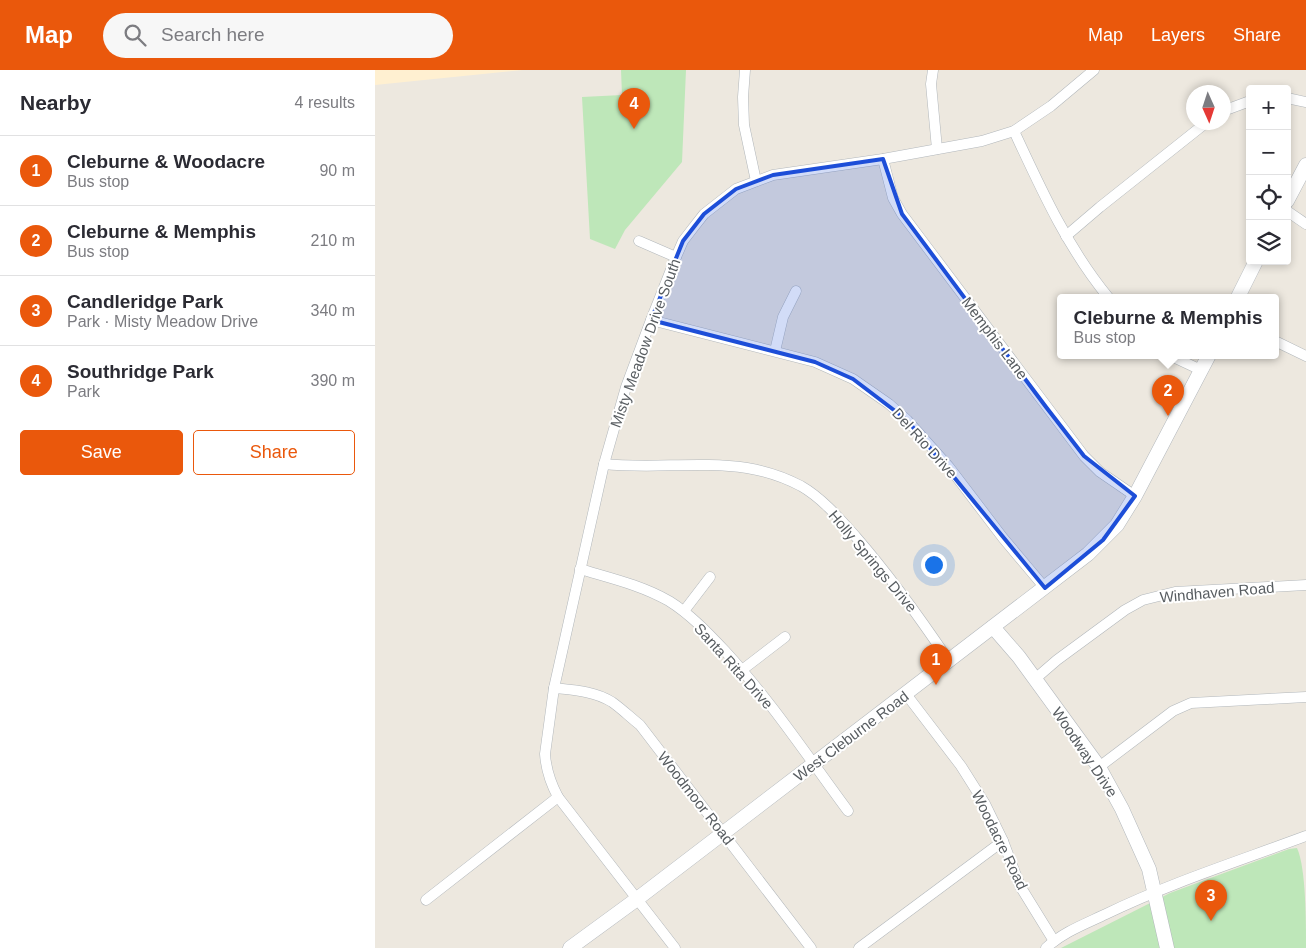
<!DOCTYPE html>
<html lang="en">
<head>
<meta charset="utf-8">
<style>
	body { margin:0; font-family:Helvetica,sans-serif; background:#f7f7f7; color:#2b2b33 }
	.controls { position:absolute; right:15px; top:15px; display:grid; overflow:hidden; border-radius:5px; box-shadow:0 2px 8px #0003 }
	.controls button { width:45px; height:45px; display:grid; place-items:center; padding:0; border:0; border-bottom:1px solid #e1e1e2; background:#fff; color:#2b2b33; font:25px sans-serif }
	.compass { position:absolute; left:811px; top:15px; width:45px; height:45px; border-radius:50%; background:#fff; box-shadow:0 2px 8px #0003; rotate:177deg }
	.you { position:absolute; left:558px; top:494px; width:18px; height:18px; margin:-12px; border:4px solid #fff; border-radius:50%; background:#1a73e8; box-shadow:0 0 0 8px #1a73e833 }
	.badge { display:grid; place-items:center; width:32px; height:32px; border-radius:50%; background:#ea580c; color:#fff; font-size:16px; font-weight:700 }
	.pin { position:absolute; translate:-50% -41px; filter:drop-shadow(0 1px 2px #0008) }
	.pin::after { content:''; position:absolute; top:26px; width:18px; height:15px; background:inherit; clip-path:polygon(0 0,100% 0,50% 100%) }
	.popup { position:absolute; left:682px; top:224px; width:222px; height:65px; box-sizing:border-box; display:grid; place-content:center; border-radius:5px; background:#fff; filter:drop-shadow(0 1px 4px #0005); font-size:16px; white-space:nowrap; color:#7c7c81 }
	.popup b { font-size:19px; color:#2b2b33 }
	.popup::after { content:''; position:absolute; left:50%; top:100%; margin-left:-10px; border:10px solid transparent; border-top-color:#fff }
	.list { margin:0; padding:0; list-style:none }
	h2 { display:flex; justify-content:space-between; align-items:center; height:65px; margin:0; padding:0 20px; font-size:21px }
	h2 small { font-size:16px; font-weight:400; color:#7c7c81 }
	.list li { display:grid; grid-template-columns:32px 1fr auto; gap:15px; align-items:center; box-sizing:border-box; height:70px; padding:0 20px; border-top:1px solid #e1e1e2 }
	.list b { display:block; font-size:19px; white-space:nowrap }
	.list p { margin:0; font-size:16px; white-space:nowrap; color:#7c7c81 }
	.list em { font-size:16px; font-style:normal; color:#7c7c81 }
	.actions { display:flex; gap:10px; padding:15px 20px }
	.actions a { flex:1; padding:11px 0; border:1px solid #ea580c; border-radius:5px; text-align:center; font-size:18px; color:#ea580c }
	.actions .main { background:#ea580c; color:#fff }
	.icon { flex:none; width:28px; height:28px; fill:none; stroke:currentColor; stroke-width:2; stroke-linecap:round; stroke-linejoin:round }
	.map { position:relative; flex:none; width:931px; height:878px; overflow:hidden }
	header { display:flex; align-items:center; gap:30px; box-sizing:border-box; height:70px; padding:0 25px; background:#ea580c; color:#fff }
	header strong { font-size:24px }
	nav { display:flex; gap:28px; margin-inline-start:auto; font-size:18px }
	.search { width:350px; height:45px; background:#f7f7f7; display:flex; align-items:center; gap:12px; box-sizing:border-box; padding:0 18px; border-radius:28px; color:#7c7c81; font-size:19px }
	main { display:flex }
	aside { flex:1; background:#fff }
	.map>svg:first-child { display:block }
	.commercial { fill:#fff0d1 }
	.green { fill:#bee7b9 }
	.lines { fill:none; stroke-linecap:round; stroke-linejoin:round }
	.street-casing { stroke:#b2b7bb; stroke-width:11 }
	.secondary-casing { stroke:#b3b8bd; stroke-width:15 }
	.street { stroke:#fff; stroke-width:10 }
	.secondary { stroke:#fff; stroke-width:14 }
	.marked { fill:#1d4ed8; fill-opacity:0.2; stroke:#1d4ed8; stroke-width:4; stroke-linejoin:round }
	.labels { text-anchor:middle; dominant-baseline:central; stroke-width:4; stroke-linejoin:round; paint-order:stroke }
	.street-label { font-size:15px; fill:#585d61; stroke:#fff }
</style>
</head>
<body>
<header>
<strong>Map</strong>
<div class="search"><svg class="icon" aria-label="search" viewBox="0 0 24 24"><circle cx="10" cy="10" r="6"/><path d="M15 15l6 6"/></svg>Search here</div>
<nav><a>Map</a><a>Layers</a><a>Share</a></nav>
</header>
<main>
<aside>
<h2>Nearby<small>4 results</small></h2>
<ul class="list">
<li><span class="badge">1</span><div><b>Cleburne &amp; Woodacre</b><p>Bus stop</p></div><em>90 m</em></li>
<li><span class="badge">2</span><div><b>Cleburne &amp; Memphis</b><p>Bus stop</p></div><em>210 m</em></li>
<li><span class="badge">3</span><div><b>Candleridge Park</b><p>Park · Misty Meadow Drive</p></div><em>340 m</em></li>
<li><span class="badge">4</span><div><b>Southridge Park</b><p>Park</p></div><em>390 m</em></li>
</ul>
<div class="actions"><a class="main">Save</a><a>Share</a></div>
</aside>
<div class="map">
<svg width="931" height="878" viewBox="0 0 931 878">
	<rect width="100%" height="100%" fill="#ede8df"/>
	<!-- commercial -->
	<polygon class="commercial" points="0,0 148,0 0,15"/>
	<!-- green -->
	<g class="green">
		<polygon points="246,0 311,0 307,92 250,160 240,179 215,169 207,27 247,25"/>
		<path d="M922 778C931 797 931 853 931 878H686L795 823 914 779Z"/>
	</g>
	<g class="lines">
		<defs>
			<g id="street">
				<polyline points="370,0 368,27 369,55 381,111"/>
				<polyline points="558,0 556,14 562,79"/>
				<polyline points="912,28 931,32"/>
				<polyline points="848,41 875,31"/>
				<path d="M639 61C666 119 692 177 733 227"/>
				<polyline points="508,89 518,128 527,144 709,386 725,402 760,426"/>
				<polyline points="912,141 931,154"/>
				<polyline points="691,166 725,137 832,52"/>
				<polyline points="264,171 301,187"/>
				<polyline points="276,250 440,292 478,309 514,334 532,350 574,397 628,468 670,518"/>
				<polyline points="900,271 931,286"/>
				<polyline points="400,281 408,247 421,221"/>
				<polyline points="794,285 826,300"/>
				<path d="M229 394C276 399 325 391 372 398 391 401 409 407 426 416 447 428 465 449 481 467 515 506 545 548 574 591"/>
				<path d="M205 499C235 508 266 515 294 531 315 544 333 563 350 581 396 631 433 687 473 741"/>
				<polyline points="309,541 335,507"/>
				<polyline points="367,600 410,567"/>
				<polyline points="660,609 682,590 750,540 768,530 800,522 931,515"/>
				<path d="M179 618C198 620 220 621 237 632 247 639 256 648 265 655L436 878"/>
				<polyline points="531,624 586,696 610,734 628,771 645,816 679,871"/>
				<polyline points="724,697 798,641 816,633 931,627"/>
				<polyline points="51,830 183,727"/>
				<path d="M300 878 183 727C176 714 171 699 170 684L179 618 229 394 251 317 276 250 301 187 308 171 318 158 329 144 361 119 398 105 508 89 607 71 639 61 676 36 719 0"/>
				<polyline points="484,878 628,771"/>
				<path d="M671 878C688 862 710 854 731 844 795 813 864 791 931 766"/>
			</g>
			<g id="secondary">
				<polyline points="912,131 931,95"/>
				<polyline points="863,227 881,191"/>
				<polyline points="618,557 644,587 724,697 747,739 774,799 792,878"/>
				<polyline points="195,878 262,829 713,484 742,455 760,426 834,285"/>
			</g>
		</defs>
		<!-- street casing -->
		<use href="#street" class="street-casing"/>
		<!-- secondary casing -->
		<use href="#secondary" class="secondary-casing"/>
		<!-- street -->
		<use href="#street" class="street"/>
		<!-- secondary -->
		<use href="#secondary" class="secondary"/>
	</g>
	<!-- marked area -->
	<path class="marked" d="M508 89 527 144 671 337 709 386 760 426 728 470 670 518 532 350 478 309 440 292 276 250 308 171 329 144 361 119 398 105Z"/>
	<g class="labels">
		<!-- street labels -->
		<g class="street-label">
			<text transform="translate(620 268) rotate(53)">Memphis Lane</text>
			<text transform="translate(270 273) rotate(-70)">Misty Meadow Drive South</text>
			<text transform="translate(550 373) rotate(48)">Del Rio Drive</text>
			<text transform="translate(498 491) rotate(50)">Holly Springs Drive</text>
			<text transform="translate(842 522) rotate(-5)">Windhaven Road</text>
			<text transform="translate(359 596) rotate(48)">Santa Rita Drive</text>
			<text transform="translate(476 666) rotate(-37)">West Cleburne Road</text>
			<text transform="translate(710 682) rotate(56)">Woodway Drive</text>
			<text transform="translate(321 728) rotate(52)">Woodmoor Road</text>
			<text transform="translate(625 770) rotate(64)">Woodacre Road</text>
		</g>
	</g>
</svg>
<div class="controls">
<button>+</button>
<button>−</button>
<button><svg class="icon" aria-label="locate" viewBox="0 0 24 24"><circle cx="12" cy="12" r="6"/><path d="M12 2v4M12 18v4M2 12h4M18 12h4"/></svg></button>
<button><svg class="icon" aria-label="layers" viewBox="0 0 24 24"><path d="M12 4l9 5-9 5-9-5zM3 14l9 5 9-5"/></svg></button>
</div>
<svg class="compass" viewBox="-18 -18 36 36"><path d="M0-13l5 13h-10z" fill="#e53935"/><path d="M0 13l5-13h-10z" fill="#7c7c81"/></svg>
<div class="you"></div>
<div class="pin badge" style="left:561px;top:615px">1</div>
<div class="pin badge" style="left:793px;top:346px">2</div>
<div class="popup"><b>Cleburne &amp; Memphis</b>Bus stop</div>
<div class="pin badge" style="left:836px;top:851px">3</div>
<div class="pin badge" style="left:259px;top:59px">4</div>
</div>
</main>
</body>
</html>
